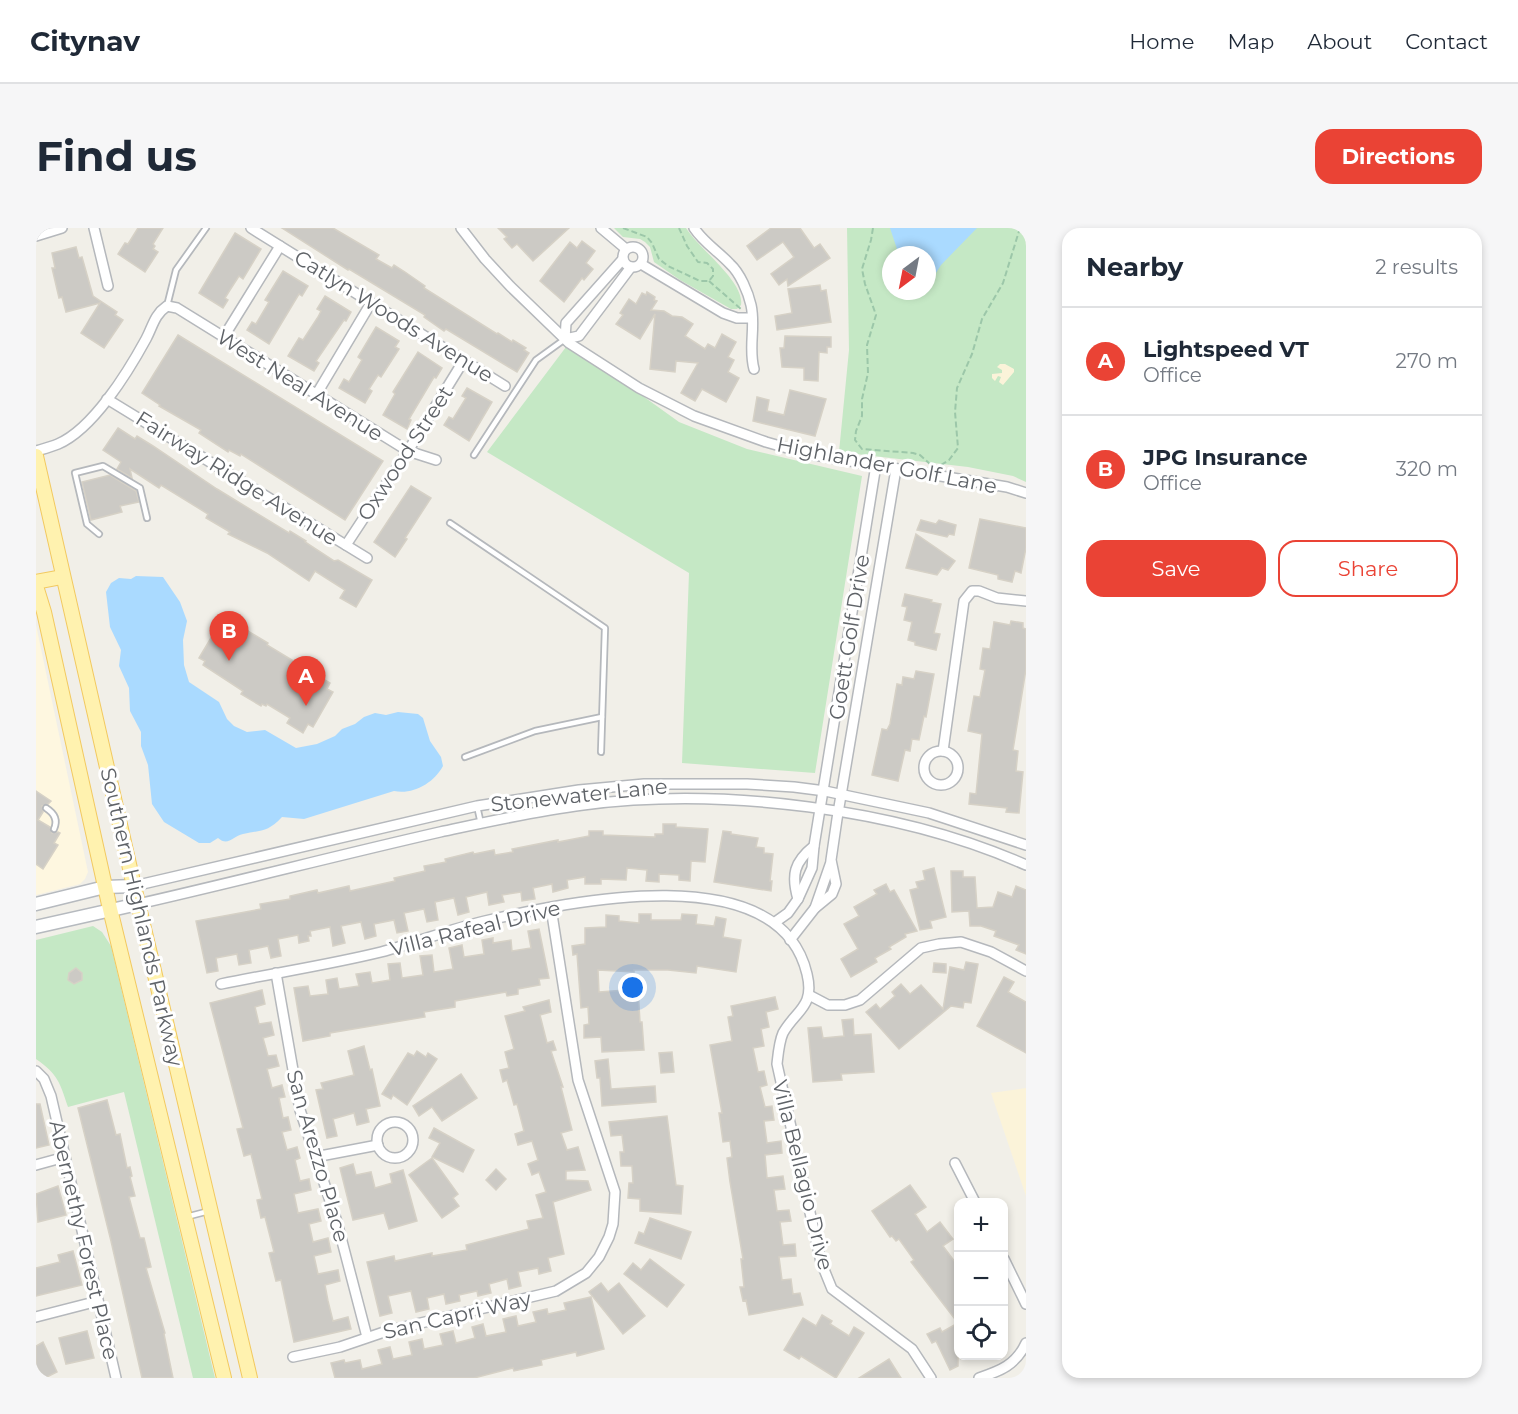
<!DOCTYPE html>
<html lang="en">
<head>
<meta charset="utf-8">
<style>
	body { margin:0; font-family:Montserrat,sans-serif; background:#f6f6f7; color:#1f2937 }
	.controls { position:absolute; right:18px; bottom:18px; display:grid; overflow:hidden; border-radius:12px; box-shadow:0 3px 9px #0003 }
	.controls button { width:54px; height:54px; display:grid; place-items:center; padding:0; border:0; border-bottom:2px solid #e0e1e3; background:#fff; color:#1f2937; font:30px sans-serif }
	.compass { position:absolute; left:846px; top:18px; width:54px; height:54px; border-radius:50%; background:#fff; box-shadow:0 3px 9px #0003; rotate:212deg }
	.you { position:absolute; left:597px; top:760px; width:21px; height:21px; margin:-15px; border:4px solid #fff; border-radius:50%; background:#1a73e8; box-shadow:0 0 0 9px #1a73e833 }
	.badge { display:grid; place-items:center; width:39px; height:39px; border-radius:50%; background:#ea4335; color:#fff; font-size:20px; font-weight:700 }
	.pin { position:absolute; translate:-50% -50px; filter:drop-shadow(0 2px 3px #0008) }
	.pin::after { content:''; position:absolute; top:32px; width:21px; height:18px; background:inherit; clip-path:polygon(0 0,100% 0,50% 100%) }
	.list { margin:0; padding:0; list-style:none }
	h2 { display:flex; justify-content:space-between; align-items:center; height:78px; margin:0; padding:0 24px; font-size:26px }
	h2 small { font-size:20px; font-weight:400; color:#747a83 }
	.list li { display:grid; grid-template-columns:39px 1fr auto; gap:18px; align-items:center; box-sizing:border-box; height:108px; padding:0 24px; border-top:2px solid #e0e1e3 }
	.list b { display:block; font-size:22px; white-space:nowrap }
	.list p { margin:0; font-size:20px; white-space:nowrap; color:#747a83 }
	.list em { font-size:20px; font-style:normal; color:#747a83 }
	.actions { display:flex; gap:12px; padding:18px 24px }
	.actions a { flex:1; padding:14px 0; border:2px solid #ea4335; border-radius:18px; text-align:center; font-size:21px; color:#ea4335 }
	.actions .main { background:#ea4335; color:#fff }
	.icon { flex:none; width:33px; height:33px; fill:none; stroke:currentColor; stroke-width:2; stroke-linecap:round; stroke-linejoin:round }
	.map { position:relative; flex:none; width:990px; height:1150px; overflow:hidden; border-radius:18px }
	header { display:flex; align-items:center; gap:36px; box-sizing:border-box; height:84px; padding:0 30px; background:#fff; border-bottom:2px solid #e0e1e3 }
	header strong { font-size:28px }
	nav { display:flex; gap:33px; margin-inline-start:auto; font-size:21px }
	.intro { display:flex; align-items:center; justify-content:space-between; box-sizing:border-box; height:144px; padding:0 36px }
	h1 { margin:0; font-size:42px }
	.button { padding:15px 27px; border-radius:18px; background:#ea4335; color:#fff; font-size:21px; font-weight:700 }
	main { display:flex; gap:36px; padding:0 36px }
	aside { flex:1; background:#fff; border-radius:18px; box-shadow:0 3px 9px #0003 }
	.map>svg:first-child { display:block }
	.commercial { fill:#fef7e0 }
	.green { fill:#c5e8c5; fill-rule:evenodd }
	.sand { fill:#fbf3d9 }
	.water { fill:#aadaff }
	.building { fill:#cccac5; stroke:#d6d1c6; stroke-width:1.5 }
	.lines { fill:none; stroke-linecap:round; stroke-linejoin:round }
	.lane-casing { stroke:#b5b8bc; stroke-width:8 }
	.street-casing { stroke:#b5b8bc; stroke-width:12 }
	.secondary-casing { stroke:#b6babf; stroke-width:15 }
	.primary-casing { stroke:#f2c960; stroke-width:16 }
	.path { stroke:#9cc7a9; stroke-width:2; stroke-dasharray:6 3; stroke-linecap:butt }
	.lane { stroke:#fff; stroke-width:4.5 }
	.street { stroke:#fff; stroke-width:9 }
	.secondary { stroke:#fff; stroke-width:12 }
	.primary { stroke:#fff2af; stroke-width:14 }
	.labels { text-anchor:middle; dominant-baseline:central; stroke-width:6; stroke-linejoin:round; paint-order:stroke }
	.street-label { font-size:21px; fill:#5f6368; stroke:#fff }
</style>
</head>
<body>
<header>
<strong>Citynav</strong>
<nav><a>Home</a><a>Map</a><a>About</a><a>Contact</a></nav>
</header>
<div class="intro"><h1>Find us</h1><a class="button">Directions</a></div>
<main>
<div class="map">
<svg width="990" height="1150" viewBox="0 0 990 1150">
	<rect width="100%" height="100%" fill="#f1efe8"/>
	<!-- commercial -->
	<polygon class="commercial" points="0,397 52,644 49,651 44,656 0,667"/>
	<!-- green -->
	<g class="green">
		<path d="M578 0H650C663 21 709 54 705 77L701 81H695L644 52 618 34 614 19 609 14 604 11 587 9Z"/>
		<path d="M811 0H990V254L977 248 932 239 803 224 813 122ZM855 27H891V63H855Z"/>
		<polygon points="533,115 643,194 711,221 826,248 779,545 646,535 653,345 451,224"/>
		<path d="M57 698 66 704 75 718 179 1150H157L88 864 32 879C24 855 22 846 0 831V712Z"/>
	</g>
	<!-- sand -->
	<g class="sand">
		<polygon points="964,136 969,136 978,141 978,144 967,157 963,154 965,149 962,148 959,153 956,150 956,146 966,145 966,142 961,139"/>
		<polygon points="990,860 990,968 955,865"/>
	</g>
	<!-- water -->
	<g class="water">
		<polygon points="854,0 941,0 905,37 891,59 891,27 863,27"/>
		<path d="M100 348 127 349 144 374 151 393 147 412 148 437 153 454 183 474 191 491 198 498 211 504 229 502 260 520 281 516 299 508 306 501 319 496 328 489 339 485 350 487 362 484 382 486 387 490 394 513 405 529 407 538C398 555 377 567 358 563L268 591 246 589C232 604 226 602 207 606 197 608 192 619 182 610L174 615H163L128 594 116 576 112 537 105 518V504L94 483 93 460 83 438 85 422 74 399 70 364 75 355 83 350 95 351Z"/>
	</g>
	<!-- building -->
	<g class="building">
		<polygon points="102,0 127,0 117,16 119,18 117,21 122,24 109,44 82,26 89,15 92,16"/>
		<polygon points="246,0 297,0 343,27 340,31 356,40 358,37 369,44 389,58 388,60 461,106 462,105 476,114 477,112 490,120 488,122 493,125 481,144 410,101 408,103 388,89 389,87 313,41 312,42"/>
		<polygon points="462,0 533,0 497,33 481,16 476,20 468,11 471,9"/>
		<polygon points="735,0 764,0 778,20 784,16 794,30 752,58 751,51 743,57 735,46 758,29 747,14 721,32 711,18"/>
		<polygon points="199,5 225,21 207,51 203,48 194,62 189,70 192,72 187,80 163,65"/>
		<polygon points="546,13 559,23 550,35 557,41 548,52 546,50 528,74 504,53 534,14 541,20"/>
		<polygon points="40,19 43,30 46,29 57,68 81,84 79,87 87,92 68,120 45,105 64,75 30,84 26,69 23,70 16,40 19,40 16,25"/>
		<polygon points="247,43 272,58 266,68 263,66 233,116 211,102 216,94 220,96 233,74 229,72"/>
		<polygon points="784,57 785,63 790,62 795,94 741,102 739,88 756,85 752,61"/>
		<polygon points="611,64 619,69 618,72 621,73 615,82 628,83 636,88 646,89 657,96 649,108 669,121 672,116 679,120 686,106 700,114 692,129 698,132 692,144 703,150 690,174 666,161 659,173 645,165 662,135 640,133 639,144 614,141 619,86 604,111 580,96 587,87 584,85 593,71 600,76 606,65 610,67"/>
		<polygon points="289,68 315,84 310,93 308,92 280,133 283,135 278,143 252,128 263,110 267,112 282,89 285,83 281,81"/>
		<polygon points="340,99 363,113 359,119 363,121 345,149 342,147 333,161 336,163 329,175 303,160 308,151 313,154 326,132 322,129"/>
		<polygon points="142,107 347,233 309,292 205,226 204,228 193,222 192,224 163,205 165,202 123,178 124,177 106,165"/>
		<polygon points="749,108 795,109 795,119 791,119 791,125 783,124 782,153 768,152 768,140 746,139 744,120 748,120"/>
		<polygon points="382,124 406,140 400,150 398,149 373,191 375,192 371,201 347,187 359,166 357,164"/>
		<polygon points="431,160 456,174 433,213 408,197 413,189 417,191 430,170 426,168"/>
		<polygon points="754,162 790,171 779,208 717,193 721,169 733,172 731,183 748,187"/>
		<polygon points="82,200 99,211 101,208 117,218 181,261 253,305 254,303 270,313 269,314 298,333 302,332 336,352 320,379 304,370 309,362 279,343 273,353 231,325 192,306 194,304 170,290 172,286 125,257 123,260 94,241 96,250 81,241 85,234 67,222"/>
		<polygon points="74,247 100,263 103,274 84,278 86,284 55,292 46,254"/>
		<polygon points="375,258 395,270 369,310 371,311 359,329 338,314"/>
		<polygon points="944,291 990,300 990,320 985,345 979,343 976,354 962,351 962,347 933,340"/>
		<polygon points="885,292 900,296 903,292 920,297 918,307 913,306 911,309 881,302"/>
		<polygon points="880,306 919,333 912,342 906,340 901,347 870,340"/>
		<polygon points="869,366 896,372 895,374 905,376 898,405 904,406 900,422 879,417 879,414 872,412 876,394 868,392 871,379 866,378"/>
		<polygon points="193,392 232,415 231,417 294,455 291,461 297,464 277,499 272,496 267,505 251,495 254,490 231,476 230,478 226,476 225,478 205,466 207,463 167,437 169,433 163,430 185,393 191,396"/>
		<polygon points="975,393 987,395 987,400 990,401 990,441 977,522 982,523 980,543 987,544 983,585 970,584 971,580 933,576 934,565 940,566 946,506 932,503 938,468 944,469 949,442 944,441 947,420 954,421 958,394 974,397"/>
		<polygon points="880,443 898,446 890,489 888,488 883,512 876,511 874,523 869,522 862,553 836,547 846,501 851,502 854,496 861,456 866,457 867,449 878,451"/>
		<polygon points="0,563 15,573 12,576 6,578 7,584 2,592 14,599 16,605 22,604 24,605 18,615 22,617 7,641 0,636"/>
		<polygon points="627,596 640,596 640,599 672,601 669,634 655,633 654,653 643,652 643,647 623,646 623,654 610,653 611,642 591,640 590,652 565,651 565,656 549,656 549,649 531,652 532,660 517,664 516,656 497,660 499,671 486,673 485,664 466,667 468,674 453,677 451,664 430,669 433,684 422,687 418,670 399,674 402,692 391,694 388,681 368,685 372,703 361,705 358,692 338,696 340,708 329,711 325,694 305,698 309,715 297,718 294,699 274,703 275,708 272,708 273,713 263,715 262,707 242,711 245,728 235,730 232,718 213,722 215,735 203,737 201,726 180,730 182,743 171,745 160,693 225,681 224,676 254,671 254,668 281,662 282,665 313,658 314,663 359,653 358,650 389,643 388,638 410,634 409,631 437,624 438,626 458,622 459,627 477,624 476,621 522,612 522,614 553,608 553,603 567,603 567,607 619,609 619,606 627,606"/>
		<polygon points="687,603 695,604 695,606 722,610 720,619 728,620 728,625 737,626 734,653 736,653 735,663 678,654"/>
		<polygon points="898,640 910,689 894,693 896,700 884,702 874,662 882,660 880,654 889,652 887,643"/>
		<polygon points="915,643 927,643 927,649 939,649 941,680 957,679 962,664 976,669 980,658 990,662 990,726 980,722 983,717 958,708 960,703 945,698 934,698 933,683 916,684"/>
		<polygon points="850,656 854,664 858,662 881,703 869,706 870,709 853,719 855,721 839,730 841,734 815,749 805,731 822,721 808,696 823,688 818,679 841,666 838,662"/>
		<polygon points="603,686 615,686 615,692 645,692 646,686 661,687 660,696 678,698 680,689 690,691 687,709 705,712 700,744 661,738 660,745 632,742 598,742 598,744 562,742 563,764 602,761 604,794 606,794 608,822 566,824 565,809 548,810 548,797 553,796 552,779 545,780 541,726 537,727 536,718 549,716 549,700 570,699 570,687 583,688 583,693 603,695"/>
		<polygon points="503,701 513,750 503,751 504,757 482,761 482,766 471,768 470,764 419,773 419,779 388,784 389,789 294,805 294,808 267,813 258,760 272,758 274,768 292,766 290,752 301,750 303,761 323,758 320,746 334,744 336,755 354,752 352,736 364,735 366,750 387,747 384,728 396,727 398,744 417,741 413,720 426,717 428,729 448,726 446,712 457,710 457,715 475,712 476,723 495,720 492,703"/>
		<polygon points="930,734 942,736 935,775 928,774 927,780 915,778 863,821 830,784 840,776 844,781 859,768 856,764 865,756 874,766 885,757 907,781 914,739 928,742"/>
		<polygon points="898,735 910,736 910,745 897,744"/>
		<polygon points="40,740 46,745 46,752 38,756 32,752 33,745"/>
		<polygon points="968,749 978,754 972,764 990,774 990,825 941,798"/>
		<polygon points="226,762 229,776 219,779 223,796 235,794 238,807 227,810 232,828 240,827 243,838 231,841 236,860 246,857 249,869 243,870 247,890 252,889 255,902 246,904 251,922 261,919 264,930 259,932 264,953 273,951 275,962 258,966 262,985 282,981 285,993 273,996 277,1014 292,1010 295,1024 278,1028 282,1046 302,1042 304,1053 289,1057 292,1073 297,1093 312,1089 315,1101 258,1114 245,1052 240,1053 233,1025 238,1024 229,989 225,990 221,972 226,971 215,926 208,928 201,901 207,900 174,775"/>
		<polygon points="739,769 742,781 730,784 733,799 725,801 728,818 717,820 722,844 728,843 731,857 724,859 729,879 736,878 738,892 728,893 731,915 745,913 746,925 729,927 731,950 747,948 749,961 738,962 741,983 753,982 755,993 744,994 747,1017 759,1016 760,1028 743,1029 746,1052 755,1051 757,1066 764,1065 767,1077 713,1087 710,1072 707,1073 704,1059 708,1059 705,1031 707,1031 694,954 691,930 696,929 694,913 687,914 683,885 686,885 674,817 696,813 692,789 697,788 695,778"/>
		<polygon points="513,772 515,784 504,787 511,815 517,813 520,822 515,823 527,859 525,859 536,902 525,905 531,922 542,919 549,942 530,943 530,952 552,953 555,962 517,974 528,1026 512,1030 515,1043 503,1046 502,1040 482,1044 485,1058 473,1061 471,1051 453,1056 455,1065 442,1068 441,1063 423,1067 424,1073 410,1076 408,1066 391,1070 393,1081 380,1084 375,1063 352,1068 356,1085 344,1088 331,1034 358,1028 359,1033 396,1025 396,1028 431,1022 430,1017 493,1001 491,993 507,990 500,967 510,964 503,944 496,947 492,936 502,932 496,913 482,917 479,906 488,903 481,876 478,877 471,852 467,854 464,842 473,840 469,824 478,821 469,788 489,783 487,779"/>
		<polygon points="817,791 818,807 835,806 838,844 805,846 806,852 777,854 772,800 785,799 787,810 808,808 806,792"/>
		<polygon points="328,818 334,842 336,841 344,878 330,881 333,894 321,897 318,885 297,891 301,908 291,910 280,862 287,861 285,855 318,847 312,823"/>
		<polygon points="381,823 390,829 392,825 401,831 371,877 357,867 355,871 346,866 372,825 378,828"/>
		<polygon points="636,824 638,844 625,845 623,825"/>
		<polygon points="572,831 575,861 619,858 620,874 566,878 564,850 561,850 559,833"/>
		<polygon points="425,846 441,870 406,893 396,879 383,888 377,878"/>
		<polygon points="71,872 80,907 84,906 91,940 94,939 96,948 94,949 99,968 93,969 104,1010 108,1010 115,1039 110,1040 129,1105 128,1106 137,1150 106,1150 75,1013 42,880"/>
		<polygon points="0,876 4,876 13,917 0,920"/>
		<polygon points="631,888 640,957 647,958 645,986 604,983 604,971 592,970 593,955 597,955 596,938 585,938 584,924 588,924 586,907 575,908 573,894"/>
		<polygon points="398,900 438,922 427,944 396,929 404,915 393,910"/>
		<polygon points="396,930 422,966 417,970 423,978 406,990 373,947"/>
		<polygon points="317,936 320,947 335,944 339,960 356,955 354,946 367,942 381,993 353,1001 348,985 317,992 304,940"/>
		<polygon points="460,941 470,951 460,962 450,952"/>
		<polygon points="874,957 890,979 879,986 891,1004 904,994 917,1011 907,1018 922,1038 922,1138 914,1142 900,1113 896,1115 891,1106 904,1100 906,1104 922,1095 875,1034 878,1032 863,1011 860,1013 856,1008 854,1009 836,983"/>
		<polygon points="22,958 30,987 2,994 0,966"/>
		<polygon points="614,990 655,1004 645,1031 599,1015 603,1004 608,1006"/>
		<polygon points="37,1023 46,1057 0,1068 0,1040 24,1034 22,1027"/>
		<polygon points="614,1031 648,1057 631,1079 588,1046 597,1035 605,1042"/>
		<polygon points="565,1055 572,1064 583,1055 609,1088 587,1106 553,1064"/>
		<polygon points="555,1069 568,1121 541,1128 540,1124 505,1132 506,1137 478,1143 477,1140 438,1150 299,1150 295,1135 308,1132 309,1135 324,1132 326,1141 346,1136 342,1122 354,1119 357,1131 376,1127 373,1114 386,1111 388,1121 407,1117 404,1106 417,1103 420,1115 439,1110 436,1099 447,1096 450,1108 470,1104 467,1091 480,1088 482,1098 500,1094 497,1084 511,1081 512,1086 530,1082 528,1075"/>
		<polygon points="786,1087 796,1093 794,1096 813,1108 818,1099 828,1105 800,1150 765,1128 763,1131 748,1122 767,1090 780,1098"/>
		<polygon points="51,1103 58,1130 30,1136 23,1110"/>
		<polygon points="7,1114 21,1144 9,1150 0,1150 0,1118"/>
		<polygon points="853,1131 865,1150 823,1150"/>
	</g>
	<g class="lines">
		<defs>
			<g id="lane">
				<polyline points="131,78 140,42 170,0"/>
				<polyline points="438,227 500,132 529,111"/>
				<polyline points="414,295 569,400 565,524"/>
				<polyline points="63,306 51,296 39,245 67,238 104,260 111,290"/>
				<polyline points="429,529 499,503 566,489"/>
				<polyline points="441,578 445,596"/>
				<path d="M10 580C18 585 22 592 18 601"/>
				<polyline points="150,989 173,983"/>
			</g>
			<g id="street">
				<polyline points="58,0 72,58"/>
				<polyline points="215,0 469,158"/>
				<polyline points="425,0 449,31 474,58 533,115 603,160 658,188 730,214 772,226 971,259 990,265"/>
				<polyline points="565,0 590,21"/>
				<path d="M658 0C668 15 682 23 694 36 704 45 712 64 715 77 720 99 712 120 718 141"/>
				<polyline points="0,8 26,0"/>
				<circle cx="597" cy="29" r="10"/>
				<polyline points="587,31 530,95 529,111 543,108 595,39"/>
				<polyline points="605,36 687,85 701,90 716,90"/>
				<polyline points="187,110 244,18"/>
				<polyline points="280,167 335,75"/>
				<polyline points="71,171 331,330"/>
				<path d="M0 223C7 221 15 219 22 216 57 201 92 144 110 111 117 98 118 87 131 78L141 80 372 223 400 232"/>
				<polyline points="310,317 372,223 428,132"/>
				<polyline points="907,523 928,373 936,363 943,363 961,370 990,373"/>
				<circle cx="905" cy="540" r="17"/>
				<polyline points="98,658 441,578 543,562 608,556 711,556 758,559 789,563 893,585 990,617"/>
				<polyline points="762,671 776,640 778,618"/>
				<path d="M102 676C203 653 303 627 404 604 451 594 499 583 547 577 685 559 862 580 990 637"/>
				<polyline points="779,680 795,634"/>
				<path d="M738 695 752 685 762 671C755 647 758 634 778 618L840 237"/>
				<polyline points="754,712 779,680 796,666 800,656 795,632 801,591 860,241"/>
				<polyline points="240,745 264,882 301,994 331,1109"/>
				<path d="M185 756C238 745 292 737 345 724 380 715 414 701 449 693 532 674 743 627 771 746 779 779 760 782 747 805 743 814 742 827 741 836L785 1034 796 1061 876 1121 895 1150"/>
				<polyline points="773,767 792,777 809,777 824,772 885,720 903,716 925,714 955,724 990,743"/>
				<polyline points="0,843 8,851 15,868 80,1150"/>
				<circle cx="359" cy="912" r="18"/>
				<polyline points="279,929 342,917"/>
				<polyline points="919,935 939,974"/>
				<polyline points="0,937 29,929"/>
				<polyline points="968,1031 990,1076"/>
				<polyline points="0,1089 62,1073"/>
				<polyline points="257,1129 304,1119 351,1103 520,1063 550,1045 563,1029 573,1009 577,996 579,964 542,852 515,680"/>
				<path d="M943 1150C964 1143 980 1137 990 1115"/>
			</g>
			<g id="secondary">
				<polyline points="0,676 69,659 98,658"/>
				<polyline points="0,699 102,676"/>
			</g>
			<g id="primary">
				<polyline points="0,228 98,658 214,1150"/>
				<polyline points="0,354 26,349"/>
				<polyline points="0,358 8,384 74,681 188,1150"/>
			</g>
		</defs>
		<!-- lane casing -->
		<use href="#lane" class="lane-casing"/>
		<!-- street casing -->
		<use href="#street" class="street-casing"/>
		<!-- secondary casing -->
		<use href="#secondary" class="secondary-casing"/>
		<!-- primary casing -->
		<use href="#primary" class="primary-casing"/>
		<!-- path -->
		<g class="path">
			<polyline points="587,0 611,9 616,15 623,31 632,38 664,53 673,53 677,48 677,41 671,35 662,34 651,18 643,0"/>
			<polyline points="837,0 835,12 826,41 829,56 840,87 831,117 832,145 826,171 826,188 820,203 819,212 826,221 877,225 884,227 894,236"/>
			<polyline points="673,53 705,81"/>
			<polyline points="905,237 913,232 922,220 919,184 921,160 936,126 946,91 967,55 984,0"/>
		</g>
		<!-- lane -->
		<use href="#lane" class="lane"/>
		<!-- street -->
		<use href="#street" class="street"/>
		<!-- secondary -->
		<use href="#secondary" class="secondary"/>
		<!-- primary -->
		<use href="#primary" class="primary"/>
	</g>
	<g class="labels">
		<!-- street labels -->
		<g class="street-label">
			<text transform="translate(358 88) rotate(32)">Catlyn Woods Avenue</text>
			<text transform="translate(264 157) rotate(32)">West Neal Avenue</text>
			<text transform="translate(369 225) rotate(-57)">Oxwood Street</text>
			<text transform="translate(851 237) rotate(11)">Highlander Golf Lane</text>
			<text transform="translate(201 250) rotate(32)">Fairway Ridge Avenue</text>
			<text transform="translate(813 409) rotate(-81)">Goett Golf Drive</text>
			<text transform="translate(543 567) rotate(-6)">Stonewater Lane</text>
			<text transform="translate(106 689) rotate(77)">Southern Highlands Parkway</text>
			<text transform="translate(439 700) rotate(-14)">Villa Rafeal Drive</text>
			<text transform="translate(282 928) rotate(74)">San Arezzo Place</text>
			<text transform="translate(767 947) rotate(76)">Villa Bellagio Drive</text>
			<text transform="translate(48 1012) rotate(77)">Abernethy Forest Place</text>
			<text transform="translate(421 1087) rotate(-13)">San Capri Way</text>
		</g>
	</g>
</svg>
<div class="controls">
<button>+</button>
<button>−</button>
<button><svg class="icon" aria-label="locate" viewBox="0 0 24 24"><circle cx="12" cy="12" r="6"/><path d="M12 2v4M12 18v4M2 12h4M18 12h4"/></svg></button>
</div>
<svg class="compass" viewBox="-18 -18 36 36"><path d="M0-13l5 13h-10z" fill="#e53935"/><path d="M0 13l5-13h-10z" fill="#747a83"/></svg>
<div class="you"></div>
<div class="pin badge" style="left:270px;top:478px">A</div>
<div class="pin badge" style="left:193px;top:433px">B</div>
</div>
<aside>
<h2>Nearby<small>2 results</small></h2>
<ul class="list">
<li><span class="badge">A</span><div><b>Lightspeed VT</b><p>Office</p></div><em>270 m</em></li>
<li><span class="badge">B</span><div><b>JPG Insurance</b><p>Office</p></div><em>320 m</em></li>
</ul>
<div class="actions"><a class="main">Save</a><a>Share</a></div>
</aside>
</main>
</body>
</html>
